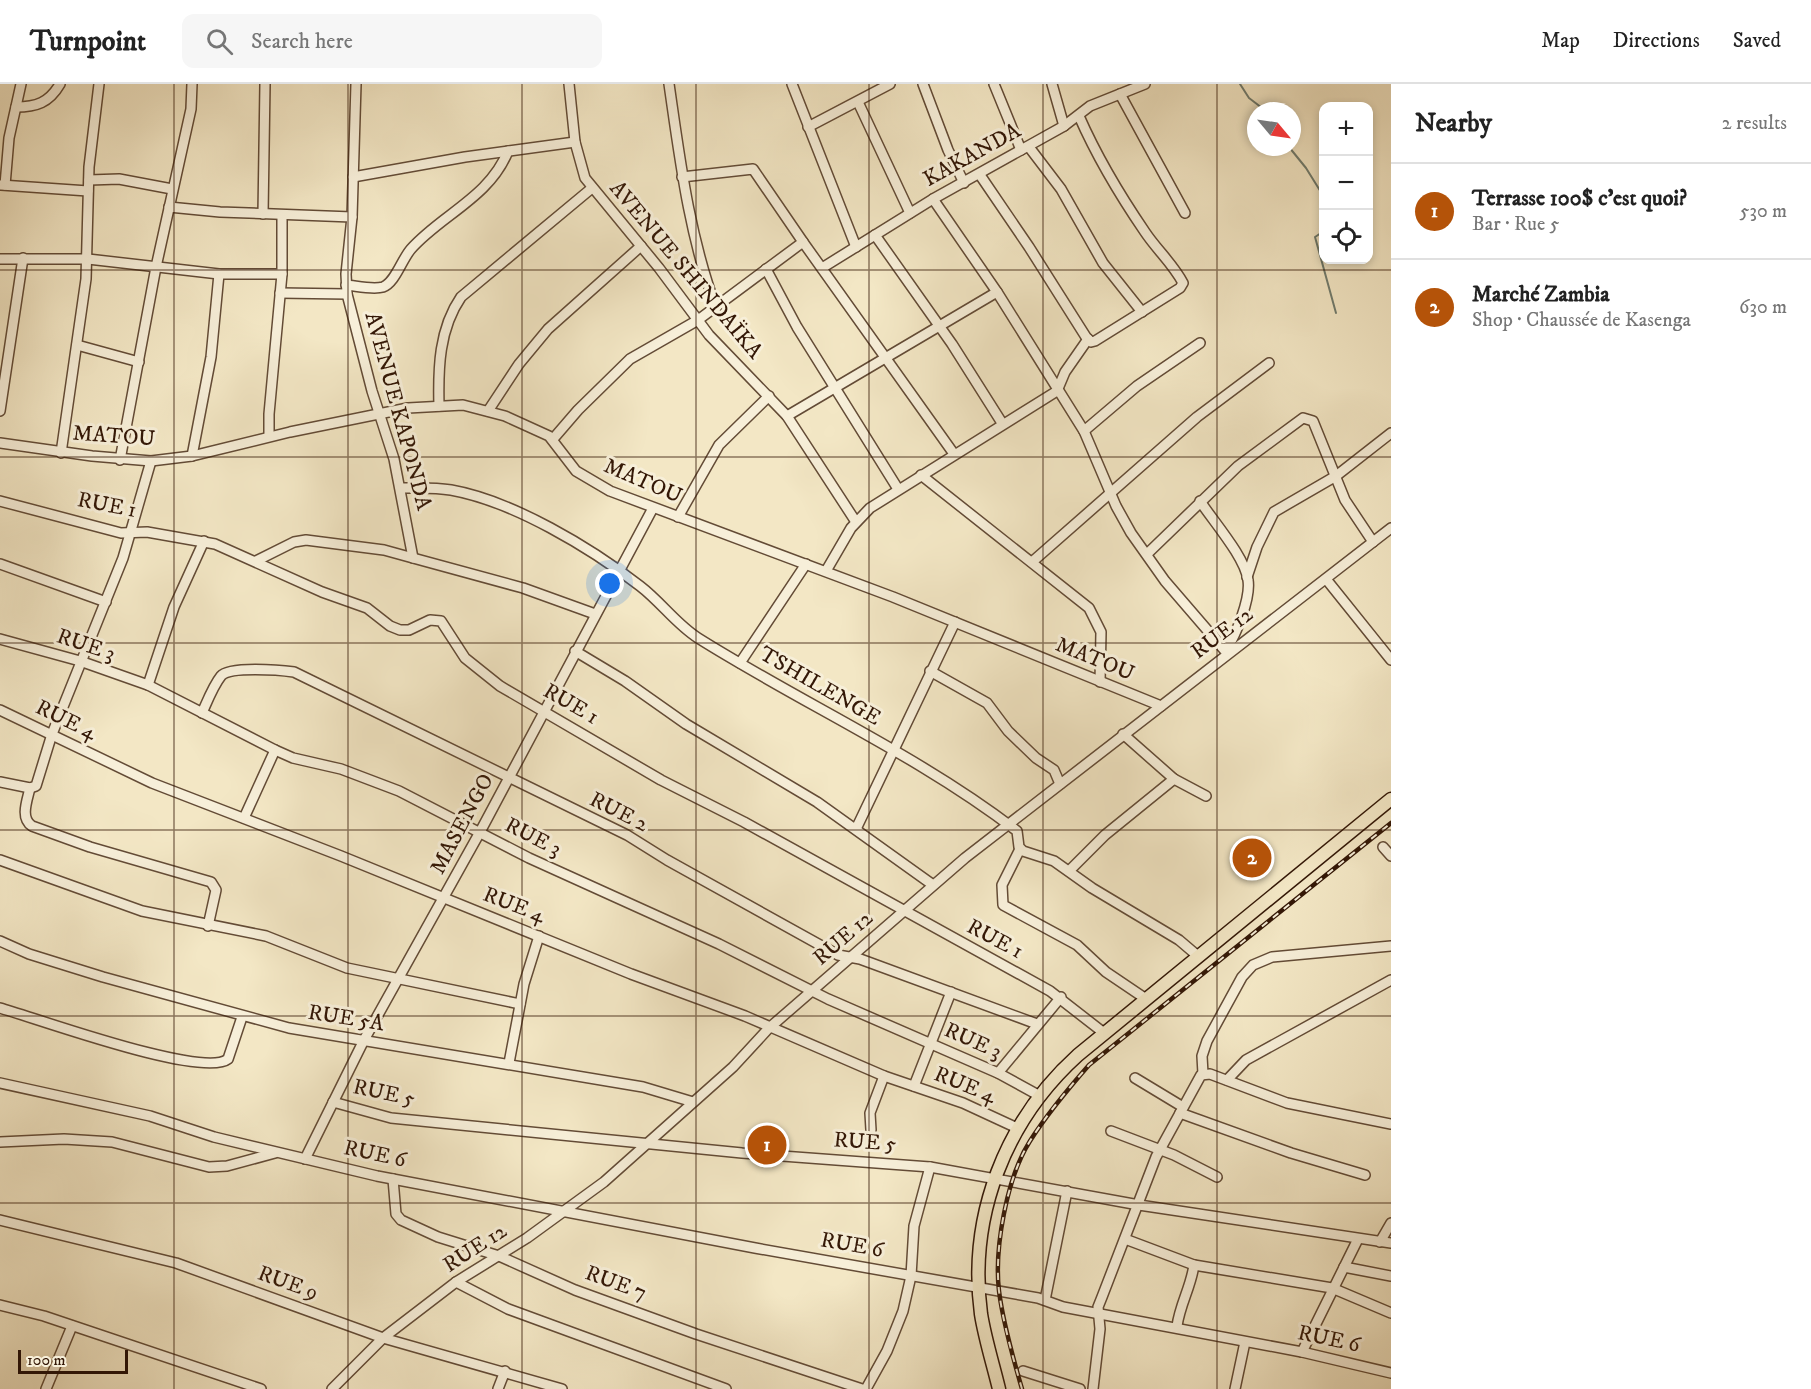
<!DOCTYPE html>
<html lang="en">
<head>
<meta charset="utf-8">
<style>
	body { margin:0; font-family:"IM FELL DW Pica",serif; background:#f6f6f6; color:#222 }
	.controls { position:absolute; right:18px; top:18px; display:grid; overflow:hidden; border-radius:12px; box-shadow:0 3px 9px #0003 }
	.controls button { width:54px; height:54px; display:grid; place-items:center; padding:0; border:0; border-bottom:2px solid #e0e0e0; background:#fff; color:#222; font:30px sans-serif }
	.compass { position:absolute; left:1247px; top:18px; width:54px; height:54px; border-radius:50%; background:#fff; box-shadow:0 3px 9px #0003; rotate:119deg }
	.scale { position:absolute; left:18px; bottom:15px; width:110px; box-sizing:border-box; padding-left:6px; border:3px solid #331706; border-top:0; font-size:16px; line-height:21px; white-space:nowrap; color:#331706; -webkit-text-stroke:4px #f7efd9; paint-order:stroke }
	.you { position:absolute; left:610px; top:500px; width:21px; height:21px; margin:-15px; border:4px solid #fff; border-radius:50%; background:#1a73e8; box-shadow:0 0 0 9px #1a73e833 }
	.badge { display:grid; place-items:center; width:39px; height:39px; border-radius:50%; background:#b45309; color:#fff; font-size:20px; font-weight:700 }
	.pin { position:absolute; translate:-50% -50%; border:3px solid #fff; box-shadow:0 2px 6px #0006 }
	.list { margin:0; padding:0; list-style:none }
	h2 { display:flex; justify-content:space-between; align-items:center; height:78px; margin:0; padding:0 24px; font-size:26px }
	h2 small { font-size:20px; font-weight:400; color:#767676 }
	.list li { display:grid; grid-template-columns:39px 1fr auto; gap:18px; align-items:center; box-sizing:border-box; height:96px; padding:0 24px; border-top:2px solid #e0e0e0 }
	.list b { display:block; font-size:22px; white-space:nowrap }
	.list p { margin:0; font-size:20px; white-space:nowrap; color:#767676 }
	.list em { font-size:20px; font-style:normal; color:#767676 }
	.icon { flex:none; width:33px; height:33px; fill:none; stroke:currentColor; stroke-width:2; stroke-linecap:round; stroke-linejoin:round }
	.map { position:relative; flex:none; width:1391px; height:1305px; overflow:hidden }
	header { display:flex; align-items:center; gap:36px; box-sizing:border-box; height:84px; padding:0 30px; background:#fff; border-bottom:2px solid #e0e0e0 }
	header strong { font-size:28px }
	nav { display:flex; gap:33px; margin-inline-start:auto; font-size:21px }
	.search { width:420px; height:54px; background:#f6f6f6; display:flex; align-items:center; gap:15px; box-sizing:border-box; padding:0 21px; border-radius:12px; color:#767676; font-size:22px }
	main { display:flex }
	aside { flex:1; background:#fff }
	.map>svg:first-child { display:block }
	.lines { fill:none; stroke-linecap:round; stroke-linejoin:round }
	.stream { stroke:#717c6e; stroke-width:2 }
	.minor-casing { stroke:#634b36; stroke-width:12 }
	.major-casing { stroke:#331706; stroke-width:15 }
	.minor { stroke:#f7efd9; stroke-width:9 }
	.major { stroke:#f3e7c5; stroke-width:12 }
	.rail-casing { stroke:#331706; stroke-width:4.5 }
	.rail { stroke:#f7efd9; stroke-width:2; stroke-dasharray:7; stroke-linecap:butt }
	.grid { fill:none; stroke:#331706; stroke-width:1.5; stroke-opacity:0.55 }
	.labels { text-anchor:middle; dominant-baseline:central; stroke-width:6; stroke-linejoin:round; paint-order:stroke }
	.street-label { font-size:22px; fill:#331706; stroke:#f7efd9 }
</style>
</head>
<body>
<header>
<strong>Turnpoint</strong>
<div class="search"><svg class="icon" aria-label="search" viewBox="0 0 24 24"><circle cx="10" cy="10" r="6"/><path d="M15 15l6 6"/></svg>Search here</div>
<nav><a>Map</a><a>Directions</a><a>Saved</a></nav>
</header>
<main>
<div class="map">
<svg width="1391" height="1305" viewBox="0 0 1391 1305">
	<rect width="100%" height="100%" fill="#f3e7c5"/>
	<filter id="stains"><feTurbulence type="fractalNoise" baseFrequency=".00333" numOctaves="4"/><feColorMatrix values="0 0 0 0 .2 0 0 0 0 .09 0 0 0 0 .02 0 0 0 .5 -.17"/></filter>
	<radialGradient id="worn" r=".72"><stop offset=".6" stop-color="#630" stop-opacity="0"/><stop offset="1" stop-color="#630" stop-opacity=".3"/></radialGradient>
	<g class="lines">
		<!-- stream -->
		<g class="stream">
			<polyline points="1240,0 1249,14 1266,27"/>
			<polyline points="1289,63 1306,84 1324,113"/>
			<polyline points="1324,147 1315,153 1336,229"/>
		</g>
		<defs>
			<g id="minor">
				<polyline points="356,0 352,133 346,190 347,210 372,307 394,375 413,474"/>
				<polyline points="569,0 575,58 585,94 659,184 709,251 787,332 856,438"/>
				<path d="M669 0C680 76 689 151 716 224"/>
				<polyline points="792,0 856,163"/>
				<polyline points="923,0 948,66 964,99"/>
				<polyline points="994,0 1021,66"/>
				<polyline points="1052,0 1064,42"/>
				<polyline points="1120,10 1185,129"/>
				<polyline points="858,18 910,129"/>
				<path d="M16 23C36 23 49 19 60 0"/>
				<polyline points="808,43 890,0"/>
				<polyline points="1029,63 1061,105 1103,179 1142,228"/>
				<path d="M980 91 1029 163 1086 253 1091 258 1095 257 1180 204 1183 199C1173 180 1157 166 1145 148 1119 110 1097 73 1079 32"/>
				<polyline points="353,93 465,73 575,58"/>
				<polyline points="682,93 753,85 803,158"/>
				<polyline points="89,96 119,95 172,105"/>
				<polyline points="1,101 88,107"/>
				<polyline points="5,101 9,54 21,0"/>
				<polyline points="933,115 997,208 1084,347 1116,422 1131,449 1165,497 1227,569"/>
				<polyline points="169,123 220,128 352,133"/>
				<polyline points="263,130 265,0"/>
				<polyline points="875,151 952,260 1002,339"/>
				<polyline points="0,175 88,175 219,190 282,190"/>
				<polyline points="822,184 933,115 1064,42 1090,22 1145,0"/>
				<polyline points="766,185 797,243 898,405"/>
				<path d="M346 201C357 202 373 206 383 203 395 199 402 175 411 165 441 131 490 113 508 67"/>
				<polyline points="280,209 347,210"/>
				<polyline points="77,261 139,278"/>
				<path d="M439 322C438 284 439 245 461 213L592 104"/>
				<polyline points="0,327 23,174"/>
				<polyline points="488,327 519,280 548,245 641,162"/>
				<polyline points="787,332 997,208"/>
				<polyline points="1084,347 1137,302 1200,259"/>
				<polyline points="269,352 269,330 282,190 282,131"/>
				<polyline points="553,355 578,326 630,275 698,236 803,158 954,370"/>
				<polyline points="0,359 92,372 151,377 192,372 290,348 408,324 463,321 505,332 549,352 576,387 610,407 893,513 1161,622"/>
				<polyline points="61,369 86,195 89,83 99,0"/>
				<polyline points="192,372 211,273 219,190"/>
				<polyline points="120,376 156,183 191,25 192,0"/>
				<polyline points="921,391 1089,524 1101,548 1100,598"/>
				<path d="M401 404C418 404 434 403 451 406 513 417 591 464 640 502 661 518 676 540 698 554 803 620 918 671 1017 747L1019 763 1023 767 1054 777 1092 804 1179 856 1199 873"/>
				<polyline points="0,417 121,449 147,448 215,460 322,508 367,524 390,542 400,546 409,546 430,536 441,537 465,574 500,602 661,696 744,738 1050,907 1104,949"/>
				<path d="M1200 417C1213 437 1245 473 1248 496 1251 514 1236 551 1226 566"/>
				<polyline points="678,433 719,361 769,312"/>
				<polyline points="1147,470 1238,382 1303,334 1313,337 1345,416 1373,458"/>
				<polyline points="256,477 294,458 306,456 384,466 413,474 523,504 595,530"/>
				<polyline points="1032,478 1197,333 1269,279"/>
				<polyline points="0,480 106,518"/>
				<polyline points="826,487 851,444 870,424 1057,307 1065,288 1088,255"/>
				<polyline points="1247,493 1257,463 1274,428 1336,392 1391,349"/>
				<polyline points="1326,495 1391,576"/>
				<polyline points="0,555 80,577 148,601 275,666 293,674 341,685 399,707 529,774 719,860 828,915 998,989 1040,1012"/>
				<polyline points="575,567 625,597 686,640 817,718 933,801"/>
				<polyline points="740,579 806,480"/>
				<polyline points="930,587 987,619 1008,647 1036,674 1054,686 1060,700"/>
				<polyline points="148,601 174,523 204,457"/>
				<polyline points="0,626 152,699 341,772 631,890 745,932 884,992 963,1019 1017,1044"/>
				<path d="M202 629C207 618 213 602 221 592 229 582 280 586 294 588L627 751 667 776 838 871 860 875 1037 940"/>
				<polyline points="1123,650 1174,695 1206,712"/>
				<polyline points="0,698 30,704 36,702 52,650 123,474 151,377"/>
				<path d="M30 704C27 717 20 734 32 742L90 763 211 798 216 806 208 842"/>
				<polyline points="244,734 275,666"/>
				<polyline points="856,745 955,538"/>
				<polyline points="1383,763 1391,772"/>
				<polyline points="1020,765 1002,801 1003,821 1077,861 1106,888 1146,915"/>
				<polyline points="0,776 142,827 266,852 347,884 520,920"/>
				<polyline points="1069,787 1105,751 1174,695"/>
				<polyline points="0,857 29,870 103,893 289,944 643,1003 693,1018"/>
				<path d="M0 924C36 934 203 995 228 975L242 933"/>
				<polyline points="509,979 524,900 539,852"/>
				<polyline points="998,989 1061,913"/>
				<polyline points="1203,990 1202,972 1207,957 1242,893 1253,881 1272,873 1391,862"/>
				<polyline points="1135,994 1183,1023"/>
				<polyline points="1227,996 1246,976 1391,896"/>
				<polyline points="0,999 150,1032 214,1053 377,1092 755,1164 1038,1214 1063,1223 1302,1268 1391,1289"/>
				<polyline points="914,1002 951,908"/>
				<polyline points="333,1018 391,1034 742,1069 930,1083 1139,1121 1391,1159"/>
				<polyline points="1180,1029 1291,1069 1365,1091"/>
				<polyline points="871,1046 870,1029 884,992"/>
				<polyline points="1111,1047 1174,1071 1217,1093"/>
				<polyline points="0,1058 64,1055 112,1058 209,1083 227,1082 275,1069"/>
				<polyline points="305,1075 364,956 480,748 653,424"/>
				<polyline points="393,1095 396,1130 401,1136 438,1153 499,1172 575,1206 696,1250 862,1305"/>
				<polyline points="0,1136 176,1179 383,1254 562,1305"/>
				<polyline points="1125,1155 1194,1181 1332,1204 1391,1229"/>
				<polyline points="1380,1158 1391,1139"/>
				<polyline points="1344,1183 1391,1192"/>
				<polyline points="456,1198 508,1225 726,1305"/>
				<polyline points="1045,1216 1067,1107"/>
				<polyline points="0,1221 44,1232 261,1305"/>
				<path d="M1177 1242C1180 1220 1191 1203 1194 1181"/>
				<polyline points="1302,1268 1358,1155"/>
				<polyline points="1023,1287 1080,1305"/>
				<polyline points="46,1305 72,1242"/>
				<polyline points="332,1305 383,1254 456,1198 527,1154 604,1098 733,983 768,945 965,774 1391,444"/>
				<polyline points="498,1305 505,1287"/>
				<polyline points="866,1305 887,1267 903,1227 911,1192 914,1142 930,1083"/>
				<polyline points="1093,1305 1100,1245 1098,1223 1102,1213 1156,1073 1201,991 1210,990 1287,1019 1391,1040"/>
				<polyline points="1235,1305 1245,1258"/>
			</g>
			<path id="major" d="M999 1305C993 1280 985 1255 981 1230 968 1132 1005 1037 1078 971L1391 715"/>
		</defs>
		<!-- minor casing -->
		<use href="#minor" class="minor-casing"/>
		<!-- major casing -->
		<use href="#major" class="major-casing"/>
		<!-- minor -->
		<use href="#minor" class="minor"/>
		<!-- major -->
		<use href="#major" class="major"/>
		<defs>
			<path id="rail" d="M1022 1305C1013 1274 1003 1239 999 1207 994 1164 1007 1093 1030 1057 1047 1030 1068 1005 1089 981L1391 739"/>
		</defs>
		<!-- rail casing -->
		<use href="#rail" class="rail-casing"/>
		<!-- rail -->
		<use href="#rail" class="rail"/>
	</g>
	<!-- grid -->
	<path class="grid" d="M174 0V1305M348 0V1305M522 0V1305M696 0V1305M869 0V1305M1043 0V1305M1217 0V1305M0 186H1391M0 373H1391M0 559H1391M0 746H1391M0 932H1391M0 1119H1391"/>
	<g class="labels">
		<!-- street labels -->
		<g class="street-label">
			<text transform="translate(972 71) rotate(-29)">KAKANDA</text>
			<text transform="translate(686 186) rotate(50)">AVENUE SHINDAÏKA</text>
			<text transform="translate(398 327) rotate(75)">AVENUE KAPONDA</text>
			<text transform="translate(114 352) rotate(4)">MATOU</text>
			<text transform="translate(643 397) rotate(23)">MATOU</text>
			<text transform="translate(107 421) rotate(11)">RUE 1</text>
			<text transform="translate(1222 549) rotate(-37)">RUE 12</text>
			<text transform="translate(86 561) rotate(19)">RUE 3</text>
			<text transform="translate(1095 575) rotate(22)">MATOU</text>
			<text transform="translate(820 602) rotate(30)">TSHILENGE</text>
			<text transform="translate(571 620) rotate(30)">RUE 1</text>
			<text transform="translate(66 636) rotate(26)">RUE 4</text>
			<text transform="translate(619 728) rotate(27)">RUE 2</text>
			<text transform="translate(462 740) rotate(-62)">MASENGO</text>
			<text transform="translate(533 753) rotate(27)">RUE 3</text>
			<text transform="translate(514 821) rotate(21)">RUE 4</text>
			<text transform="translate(843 854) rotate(-41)">RUE 12</text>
			<text transform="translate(995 855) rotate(28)">RUE 1</text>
			<text transform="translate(346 934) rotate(9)">RUE 5A</text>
			<text transform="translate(973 957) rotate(24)">RUE 3</text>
			<text transform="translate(965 1001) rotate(22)">RUE 4</text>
			<text transform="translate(384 1009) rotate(12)">RUE 5</text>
			<text transform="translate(865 1058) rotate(4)">RUE 5</text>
			<text transform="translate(375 1070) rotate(12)">RUE 6</text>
			<text transform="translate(852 1161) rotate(10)">RUE 6</text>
			<text transform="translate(475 1164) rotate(-33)">RUE 12</text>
			<text transform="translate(288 1199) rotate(20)">RUE 9</text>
			<text transform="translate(616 1199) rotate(20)">RUE 7</text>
			<text transform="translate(1329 1255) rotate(12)">RUE 6</text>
		</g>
	</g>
	<rect width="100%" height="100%" filter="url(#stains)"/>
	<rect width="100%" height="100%" fill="url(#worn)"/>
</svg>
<div class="controls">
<button>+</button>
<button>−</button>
<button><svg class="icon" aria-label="locate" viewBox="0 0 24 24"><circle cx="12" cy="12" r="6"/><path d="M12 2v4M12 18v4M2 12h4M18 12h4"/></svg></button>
</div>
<svg class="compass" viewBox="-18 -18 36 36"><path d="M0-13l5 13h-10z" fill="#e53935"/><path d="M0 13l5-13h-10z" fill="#767676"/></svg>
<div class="scale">100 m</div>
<div class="you"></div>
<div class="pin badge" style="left:767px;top:1061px">1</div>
<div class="pin badge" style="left:1252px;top:774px">2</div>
</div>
<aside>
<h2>Nearby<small>2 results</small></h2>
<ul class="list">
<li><span class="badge">1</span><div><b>Terrasse 100$ c'est quoi?</b><p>Bar · Rue 5</p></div><em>530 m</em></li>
<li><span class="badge">2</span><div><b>Marché Zambia</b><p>Shop · Chaussée de Kasenga</p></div><em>630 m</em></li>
</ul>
</aside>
</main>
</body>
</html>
